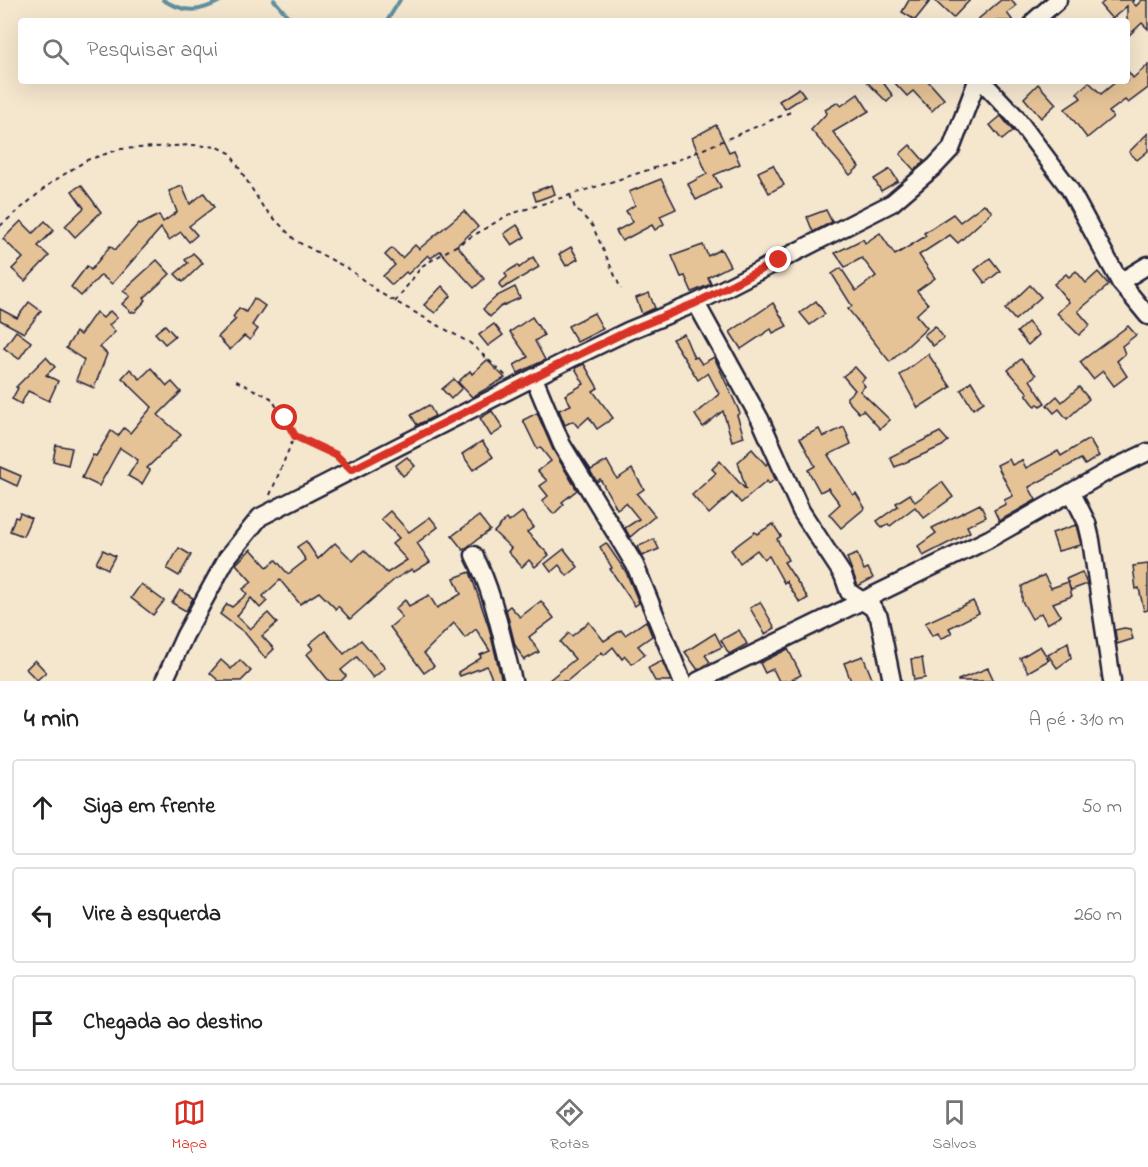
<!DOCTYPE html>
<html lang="pt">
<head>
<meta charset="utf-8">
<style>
	body { margin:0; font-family:"Indie Flower",sans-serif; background:#f6f6f6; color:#202124 }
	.stop { position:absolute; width:18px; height:18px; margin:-14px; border:4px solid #d93025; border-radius:50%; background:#fff }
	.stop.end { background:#d93025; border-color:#fff; box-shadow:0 2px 6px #0008 }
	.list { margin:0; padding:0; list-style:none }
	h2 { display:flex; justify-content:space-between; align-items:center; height:78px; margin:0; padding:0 24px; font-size:26px }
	h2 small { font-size:20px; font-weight:400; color:#757577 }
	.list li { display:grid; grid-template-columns:39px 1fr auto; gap:18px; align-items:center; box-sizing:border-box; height:96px; margin:0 12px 12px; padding:0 12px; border:2px solid #e0e0e0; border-radius:6px }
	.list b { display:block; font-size:22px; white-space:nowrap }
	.list em { font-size:20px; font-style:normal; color:#757577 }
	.icon { flex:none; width:33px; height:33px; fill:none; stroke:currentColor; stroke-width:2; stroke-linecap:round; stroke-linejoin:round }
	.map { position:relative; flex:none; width:1148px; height:681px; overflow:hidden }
	.search { position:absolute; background:#fff; box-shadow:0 6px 24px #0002; left:18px; right:18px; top:18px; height:66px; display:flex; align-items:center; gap:15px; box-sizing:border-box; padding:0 21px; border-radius:6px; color:#757577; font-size:22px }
	.sheet { height:402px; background:#fff }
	nav { display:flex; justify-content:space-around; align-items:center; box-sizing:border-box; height:84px; border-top:2px solid #e0e0e0; background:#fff; font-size:16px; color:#757577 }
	nav a { display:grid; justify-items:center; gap:3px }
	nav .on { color:#d93025 }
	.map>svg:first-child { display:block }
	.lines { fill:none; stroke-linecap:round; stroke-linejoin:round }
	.stream { stroke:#6090a0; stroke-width:4 }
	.building { fill:#e6c397; stroke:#22223b; stroke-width:1.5 }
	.minor-casing { stroke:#22223b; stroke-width:21 }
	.path { stroke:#22223b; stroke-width:2; stroke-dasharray:4.5 4.5; stroke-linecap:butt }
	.minor { stroke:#fcf5e5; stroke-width:16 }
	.route { stroke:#d93025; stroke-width:8 }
</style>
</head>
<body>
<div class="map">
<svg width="1148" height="681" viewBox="0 0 1148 681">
	<rect width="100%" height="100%" fill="#f5e6ce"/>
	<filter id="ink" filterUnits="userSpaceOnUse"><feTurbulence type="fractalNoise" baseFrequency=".0167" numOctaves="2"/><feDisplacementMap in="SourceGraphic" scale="12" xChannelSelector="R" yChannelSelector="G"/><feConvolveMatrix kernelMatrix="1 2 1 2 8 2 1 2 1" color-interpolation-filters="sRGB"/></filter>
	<g filter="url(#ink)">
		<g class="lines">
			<!-- stream -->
			<g class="stream">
				<path d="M163 0C185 13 199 13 222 0"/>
				<polyline points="274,0 292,21"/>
				<polyline points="387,21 400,0"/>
			</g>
		</g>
		<!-- building -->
		<g class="building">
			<polygon points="909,0 931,0 915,20 902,12"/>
			<polygon points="934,0 970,0 953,18"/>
			<polygon points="1001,0 1011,0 1016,6 1007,13 1013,21 976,21"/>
			<polygon points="1106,0 1134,0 1132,2 1136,6 1142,0 1148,0 1148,29 1142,23 1127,37 1127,6 1112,19 1100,5"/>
			<polygon points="1148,65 1148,88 1128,103 1125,100 1109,112 1113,117 1087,138 1065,109 1081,98 1077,93 1089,82 1101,94 1117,81 1127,81 1127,70 1133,78"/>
			<polygon points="866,81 882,81 893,96 887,102"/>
			<polygon points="893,81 928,81 944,99 932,111 913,91 907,96"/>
			<polygon points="1038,84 1056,104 1041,118 1024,98"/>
			<polygon points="799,88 805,96 785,109 779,101"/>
			<polygon points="858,94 869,111 833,132 859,167 850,175 811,130 827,113 825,110 838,102 841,106"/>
			<polygon points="1001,116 1013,131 1002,140 990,125"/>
			<polygon points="716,125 729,152 734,150 740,164 714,175 721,187 696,200 688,184 707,174 692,138"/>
			<polygon points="1148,133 1148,151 1137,160 1129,152"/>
			<polygon points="910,145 924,161 914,170 900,154"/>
			<polygon points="773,165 784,185 769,193 758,172"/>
			<polygon points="890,169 898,181 881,191 874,179"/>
			<polygon points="661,179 676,209 660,216 664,224 655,230 652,225 622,241 616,231 633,222 626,211 635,205 629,192"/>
			<polygon points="81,185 101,212 75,237 65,226 84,208 72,191"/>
			<polygon points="552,185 555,194 536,201 533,192"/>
			<polygon points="182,186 190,204 204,193 214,207 189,226 197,235 189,242 181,232 169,240 161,228 112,284 101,275 81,296 71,287 87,266 91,270 110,246 115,250 139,223 140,225 159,215 163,222 177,212 169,191"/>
			<polygon points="984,204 992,212 958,243 950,235 919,255 935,278 917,291 928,304 916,315 927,328 890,362 848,309 852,306 832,274 841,268 856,291 876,276 862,258 845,267 835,253 863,239 865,243 880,233 895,255 926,236 924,233 953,214 960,222"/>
			<polygon points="826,210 832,222 813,232 807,217"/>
			<polygon points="464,211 478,227 457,245 484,279 474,288 440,251 431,258 428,255 408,274 406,272 392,285 383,276 395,265 385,255 392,248 402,258 415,245 419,249"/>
			<polygon points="21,221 33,233 45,221 54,230 38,246 49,256 25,281 12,269 23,258 3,239"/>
			<polygon points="517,225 525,237 512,245 504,234"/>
			<polygon points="703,245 708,256 721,249 730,266 708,277 711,284 692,292 685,276 681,277 672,256"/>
			<polygon points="571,247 578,259 566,266 559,254"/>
			<polygon points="193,253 203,263 183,282 175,274 188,263 185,260"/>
			<polygon points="533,257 539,267 502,289 499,284 507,277 505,273 518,265 519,268"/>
			<polygon points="990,258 1000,271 985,283 975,270"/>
			<polygon points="157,260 170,274 144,298 146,300 135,312 131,312 122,304 130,296 123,291"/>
			<polygon points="1076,271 1086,283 1098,272 1109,285 1078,311 1090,325 1079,335 1057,313 1069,302 1054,284 1066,274 1069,277"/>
			<polygon points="1030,285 1041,297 1015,320 1005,309"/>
			<polygon points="442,286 451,296 435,313 424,305"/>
			<polygon points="515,287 520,298 500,307 490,317 483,309 497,296"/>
			<polygon points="649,293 655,308 642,314 636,298"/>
			<polygon points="254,298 265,306 252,325 258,329 250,340 244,336 230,350 218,337 236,319 233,317 239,308 246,312"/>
			<polygon points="816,301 825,314 810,325 800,313"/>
			<polygon points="29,302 41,311 24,333 0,320 0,309 17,318"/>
			<polygon points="773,303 787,326 773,333 771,329 741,349 730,332"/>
			<polygon points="110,311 117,318 109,325 115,332 100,347 107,354 94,388 76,380 84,360 66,348 76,332 80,335 96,312 103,318"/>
			<polygon points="594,313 603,329 577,342 568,326"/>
			<polygon points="532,317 544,335 535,341 545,360 518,373 514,365 528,357 510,332"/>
			<polygon points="1028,322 1039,335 1028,345 1017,332"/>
			<polygon points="494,324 503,335 488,346 479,335"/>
			<polygon points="165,325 175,336 165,344 155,333"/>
			<polygon points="935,326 944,338 933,346 924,335"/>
			<polygon points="1128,326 1136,335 1122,346 1125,354 1117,361 1127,376 1114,386 1103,371 1093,379 1080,362"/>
			<polygon points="16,331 31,342 19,359 4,348"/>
			<polygon points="684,334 694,358 697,357 702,364 714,357 740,413 737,415 744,437 732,441 723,411 703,427 695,415 719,394 708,373 698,380 672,339"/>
			<polygon points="928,354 951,387 918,408 900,375"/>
			<polygon points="46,357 55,367 46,375 58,381 49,401 28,391 21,404 12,399 18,388 16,387"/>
			<polygon points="1021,359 1036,375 1030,380 1045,403 1040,406 1038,404 1035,406 1026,394 1028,393 1008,370"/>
			<polygon points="487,360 505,378 472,397 458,382 470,371 472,374"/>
			<polygon points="584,364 598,388 593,391 613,418 597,429 589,417 578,427 573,421 565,425 559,410 571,405 565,395 584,384 575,368"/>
			<polygon points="855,367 865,378 861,381 865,386 860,391 890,420 880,429 863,410 859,413 847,400 847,397 855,390 843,376"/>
			<polygon points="151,368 167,386 172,382 181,392 158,415 181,435 147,468 150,470 142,484 128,476 138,460 120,448 99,486 82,478 93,455 96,456 111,431 118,436 124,428 130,433 152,407 122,378 130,369 140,379"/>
			<polygon points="454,379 462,388 451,399 442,389"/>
			<polygon points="971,381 984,402 973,409 961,390"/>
			<polygon points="1079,387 1089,399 1067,419 1059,409 1054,413 1047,405 1057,396 1062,402"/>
			<polygon points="429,405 435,416 417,425 411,415"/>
			<polygon points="492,411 503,428 491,436 480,418"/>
			<polygon points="537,413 553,450 577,490 562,502 564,504 554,514 542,501 548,496 540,486 547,481 538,471 551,461 540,447 537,449 523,420"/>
			<polygon points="844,427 851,444 828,455 853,495 856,493 865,508 841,528 829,514 840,504 828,488 820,492 808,470 815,466 800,438 819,429 823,437"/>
			<polygon points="940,432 948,441 942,446 895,467 890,457"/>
			<polygon points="1089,439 1099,456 1085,465 1081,459 1029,487 1036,500 999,521 994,510 1006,504 1004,500 1013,496 997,465 1009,459 1012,465 1022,460 1026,468 1058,451 1061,456"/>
			<polygon points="482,441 493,457 473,470 462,454"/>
			<polygon points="56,445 72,448 68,465 53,461"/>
			<polygon points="574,445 591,470 607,461 617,479 632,469 644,489 637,494 655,516 630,537 625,528 639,519 626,503 617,509 600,479 597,482"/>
			<polygon points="752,449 766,465 768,463 775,479 769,484 767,481 741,503 732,493 709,514 692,495 716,473 712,469 720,461 746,490 738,462"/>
			<polygon points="407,457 415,466 403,476 395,466"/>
			<polygon points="0,467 21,476 17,486 0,478"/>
			<polygon points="942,482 953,497 924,518 915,507 890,526 888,524 882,528 877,521 898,506 896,503 910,494 915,502"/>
			<polygon points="980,504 986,517 967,526 970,532 923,556 918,546 936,533 932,528"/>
			<polygon points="390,511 409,532 430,517 438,527 417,543 430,562 414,572 412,569 395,579 350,619 338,606 336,609 319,592 300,604 280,580 263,596 267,601 260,608 251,598 237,616 250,629 268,613 277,623 262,636 274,649 265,658 245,633 220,614 227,604 232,607 247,594 243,589 252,582 236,564 251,549 267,567 276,560 288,574 306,560 297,547 306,541 318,559 335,543 353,561 364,550 387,573 407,560 392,544 399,538 381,519"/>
			<polygon points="522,512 534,527 527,532 549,555 535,567 529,560 522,567 508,552 511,548 494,532 506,519 509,522"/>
			<polygon points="20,513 31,518 23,536 10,531 15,517 18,518"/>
			<polygon points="479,516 490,530 463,550 452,536"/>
			<polygon points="773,524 781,536 777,539 788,560 784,562 808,598 800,603 786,581 784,583 769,556 764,559 757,550 740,563 731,550 755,532 757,534"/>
			<polygon points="1076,525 1081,545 1058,551 1052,533"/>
			<polygon points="654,539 659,549 642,556 637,547"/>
			<polygon points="606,543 626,572 639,603 635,606 610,569 612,568 600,547"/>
			<polygon points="179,548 191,555 179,576 167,569"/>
			<polygon points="564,549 578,567 567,576 559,565 551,572 545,564"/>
			<polygon points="103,550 115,556 108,569 96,563"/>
			<polygon points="857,554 864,570 868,568 873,578 858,586 847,558"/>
			<polygon points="1148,564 1148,610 1144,611 1139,588 1136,589 1133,566"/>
			<polygon points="470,572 489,628 502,681 493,681 487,666 460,676 458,672 481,658 480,655 490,651 476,629 465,638 454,623 424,653 434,666 424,673 390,627 402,617 395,609 405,600 409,606 429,595 437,608 461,594 454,578"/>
			<polygon points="1082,572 1087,584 1071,590 1066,579"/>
			<polygon points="1044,575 1051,588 1068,582 1072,596 1053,603 1061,616 1047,624 1041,613 1032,619 1022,601 1022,586"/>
			<polygon points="141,584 164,601 153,615 131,598"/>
			<polygon points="180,590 193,598 186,611 172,603"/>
			<polygon points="541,601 554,618 529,637 539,652 524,660 515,645 506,609 510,606 520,617"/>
			<polygon points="973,601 979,613 949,628 952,633 941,639 938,633 932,636 925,623"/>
			<polygon points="760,602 775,628 765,634 750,608"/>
			<polygon points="646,621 652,636 638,646 645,654 632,664 625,656 622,659 613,647 604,655 602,652 567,681 548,681 575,659 560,642 569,633 572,636 589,622 604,641 621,630 625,635"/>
			<polygon points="1124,628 1130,629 1133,639 1117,644 1115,630"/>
			<polygon points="739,630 747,644 729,654 721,640"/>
			<polygon points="325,631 344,654 361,640 385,668 373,678 357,657 341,670 346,676 341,681 329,681 307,654 313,649 309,644"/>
			<polygon points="715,633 722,647 705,655 710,662 698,670 685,652"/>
			<polygon points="1068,642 1071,658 1057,668 1048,655"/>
			<polygon points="1040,646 1049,660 1028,672 1020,658"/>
			<polygon points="788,649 801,675 789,681 779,681 773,669 765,673 760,663"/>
			<polygon points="863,656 873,681 851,681 844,663"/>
			<polygon points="922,658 925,678 914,680 911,659"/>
			<polygon points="35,660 46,672 37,680 26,669"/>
			<polygon points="221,660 231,669 240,660 251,671 241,681 219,681 210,673"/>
			<polygon points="662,661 671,681 655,681 648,668"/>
			<polygon points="988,668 994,681 958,681 958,680"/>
		</g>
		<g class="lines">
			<defs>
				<g id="minor">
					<polyline points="1034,21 1058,0"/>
					<polyline points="982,81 1015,116 1069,188 1120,282 1148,316"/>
					<polyline points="1120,282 1148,265"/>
					<polyline points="696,303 760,419 801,511 843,575 849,592 873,608 879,617 892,681"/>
					<polyline points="534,378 562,445 635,565 682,681"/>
					<polyline points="1072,493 1087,523 1091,540 1112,681"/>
					<path d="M474 555C494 593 502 639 513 681"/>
					<polyline points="164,681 185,635 227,558 260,517 570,359 628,331 696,303 892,203 935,166 951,149 977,81"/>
					<polyline points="698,681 989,539 1110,470 1148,452"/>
				</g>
			</defs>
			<!-- minor casing -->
			<use href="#minor" class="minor-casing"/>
			<!-- path -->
			<g class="path">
				<polyline points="570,195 575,208 592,225 621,289"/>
				<polyline points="0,226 52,182 87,160 121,149 194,145 218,147 230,153 263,207 296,241 349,269 380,293 470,343 506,376"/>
				<polyline points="395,302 422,266 508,215 673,162 793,111"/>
				<polyline points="236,381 271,398 295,436 342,459"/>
				<polyline points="270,495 294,437"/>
			</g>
			<!-- minor -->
			<use href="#minor" class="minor"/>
		</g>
	</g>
	<g class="lines" filter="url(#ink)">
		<!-- route -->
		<polyline class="route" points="285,418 295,436 336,455 351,470 570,359 628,331 696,303 779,260"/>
	</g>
</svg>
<div class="stop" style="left:285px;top:418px"></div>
<div class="stop end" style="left:779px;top:260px"></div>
<div class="search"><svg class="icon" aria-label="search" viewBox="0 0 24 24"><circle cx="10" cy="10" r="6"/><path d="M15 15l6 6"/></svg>Pesquisar aqui</div>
</div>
<section class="sheet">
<h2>4 min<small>A pé · 310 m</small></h2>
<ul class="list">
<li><svg class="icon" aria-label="ahead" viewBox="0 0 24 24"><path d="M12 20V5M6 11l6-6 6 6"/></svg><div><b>Siga em frente</b></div><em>50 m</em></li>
<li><svg class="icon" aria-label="left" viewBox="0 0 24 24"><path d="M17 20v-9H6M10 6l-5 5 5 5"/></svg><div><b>Vire à esquerda</b></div><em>260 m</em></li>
<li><svg class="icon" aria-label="arrive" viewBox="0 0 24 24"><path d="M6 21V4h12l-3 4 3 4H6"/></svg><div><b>Chegada ao destino</b></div></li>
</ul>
</section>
<nav>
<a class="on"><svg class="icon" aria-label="map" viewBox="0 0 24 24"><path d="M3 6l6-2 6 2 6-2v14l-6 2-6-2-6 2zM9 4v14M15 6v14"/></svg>Mapa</a>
<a><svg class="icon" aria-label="directions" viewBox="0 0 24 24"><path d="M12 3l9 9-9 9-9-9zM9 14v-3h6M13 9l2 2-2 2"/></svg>Rotas</a>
<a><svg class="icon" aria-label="saved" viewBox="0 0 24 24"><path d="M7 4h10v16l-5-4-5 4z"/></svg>Salvos</a>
</nav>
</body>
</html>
